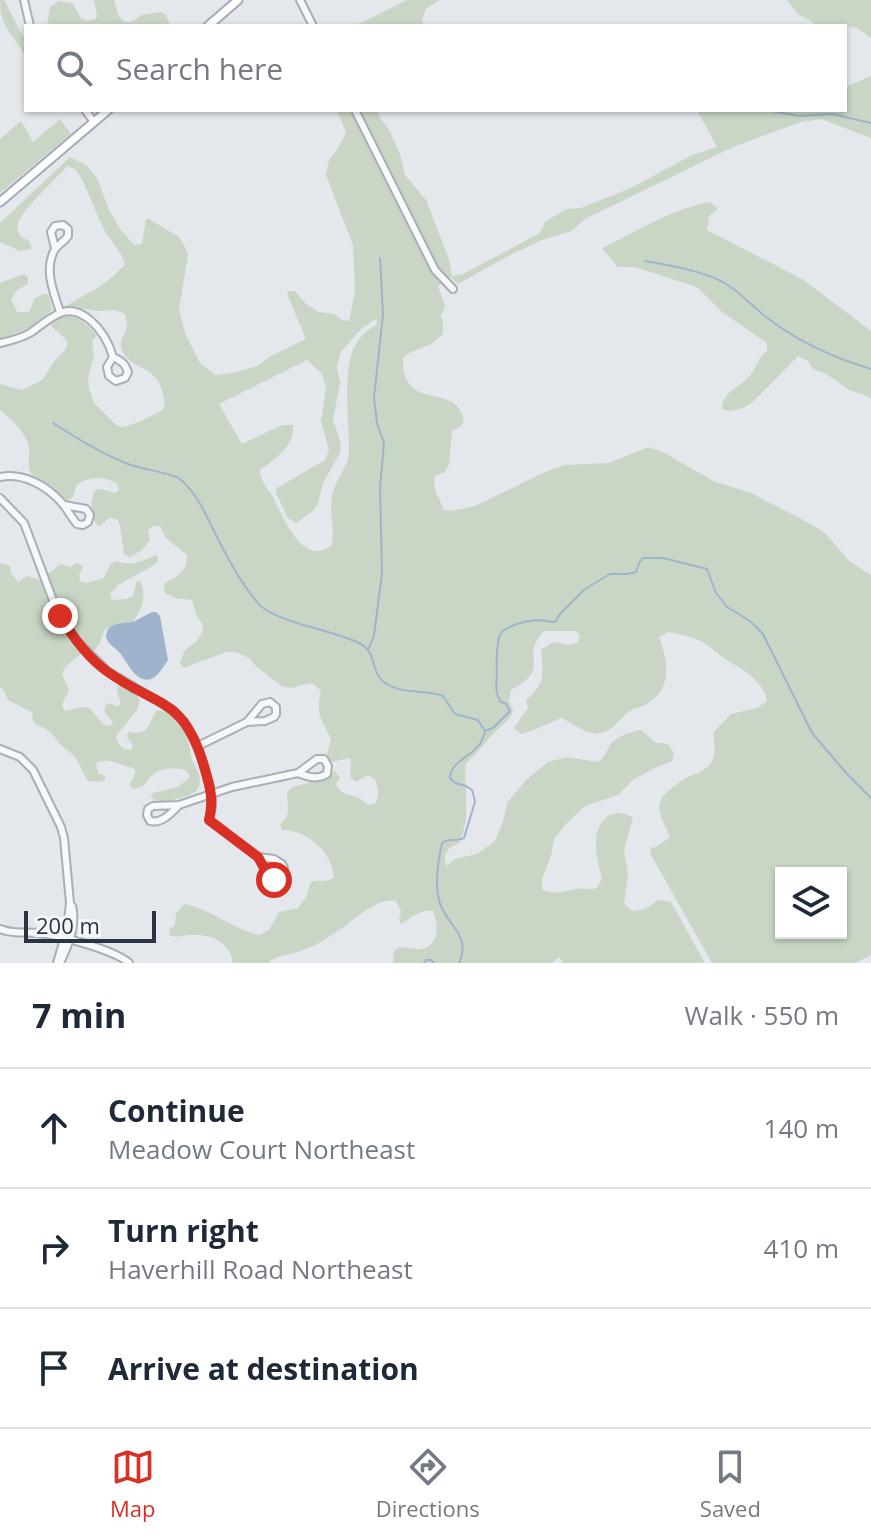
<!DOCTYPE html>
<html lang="en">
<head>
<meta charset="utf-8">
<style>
	body { margin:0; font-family:"Open Sans",sans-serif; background:#f6f6f7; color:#1f2937 }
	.controls { position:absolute; right:24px; bottom:24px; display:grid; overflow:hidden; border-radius:0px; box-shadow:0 2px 6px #0004 }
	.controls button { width:72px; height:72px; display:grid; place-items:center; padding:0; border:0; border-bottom:2px solid #e0e1e3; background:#fff; color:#1f2937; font:40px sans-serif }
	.scale { position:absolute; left:24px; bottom:20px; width:132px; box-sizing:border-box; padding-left:8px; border:4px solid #2b3445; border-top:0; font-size:22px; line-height:28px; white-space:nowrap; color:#2b3445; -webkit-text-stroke:6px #f4f6f9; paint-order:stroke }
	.stop { position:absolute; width:24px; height:24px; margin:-18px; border:6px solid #d93025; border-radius:50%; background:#fff }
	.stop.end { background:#d93025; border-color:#fff; box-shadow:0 2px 8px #0008 }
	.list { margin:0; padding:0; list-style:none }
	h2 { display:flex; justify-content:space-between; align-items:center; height:104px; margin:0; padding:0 32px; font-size:34px }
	h2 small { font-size:26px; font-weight:400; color:#747a83 }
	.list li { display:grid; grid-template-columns:52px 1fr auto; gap:24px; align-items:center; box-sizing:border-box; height:120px; padding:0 32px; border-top:2px solid #e0e1e3 }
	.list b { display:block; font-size:30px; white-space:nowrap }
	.list p { margin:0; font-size:26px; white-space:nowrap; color:#747a83 }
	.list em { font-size:26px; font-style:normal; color:#747a83 }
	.icon { flex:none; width:44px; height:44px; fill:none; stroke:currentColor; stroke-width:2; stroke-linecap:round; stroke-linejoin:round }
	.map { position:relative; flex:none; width:871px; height:963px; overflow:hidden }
	.search { position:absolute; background:#fff; box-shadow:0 2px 6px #0004; left:24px; right:24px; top:24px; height:88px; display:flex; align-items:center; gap:20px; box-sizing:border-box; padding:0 28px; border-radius:0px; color:#747a83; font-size:30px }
	.sheet { height:464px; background:#fff }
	nav { display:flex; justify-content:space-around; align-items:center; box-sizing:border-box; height:112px; border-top:2px solid #e0e1e3; background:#fff; font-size:22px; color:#747a83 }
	nav a { display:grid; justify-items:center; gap:4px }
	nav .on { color:#d93025 }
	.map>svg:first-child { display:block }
	.green { fill:#c9d6c5; fill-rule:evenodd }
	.water { fill:#9fb4cc }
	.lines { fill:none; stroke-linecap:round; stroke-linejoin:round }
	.stream { stroke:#9fb4cc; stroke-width:2 }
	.minor-casing { stroke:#a9aeb7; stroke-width:10 }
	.major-casing { stroke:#a3abb8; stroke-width:11 }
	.minor { stroke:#f7f8fa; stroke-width:6 }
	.major { stroke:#fff; stroke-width:7 }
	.route { stroke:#d93025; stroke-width:10 }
</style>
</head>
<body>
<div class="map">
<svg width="871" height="963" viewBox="0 0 871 963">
	<rect width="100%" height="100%" fill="#e4e7ec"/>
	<!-- green -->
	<g class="green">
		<path d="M0 0H4L26 42V57C14 35 0 29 0 0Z"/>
		<polygon points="94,0 114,0 119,17 125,22 131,22 142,15 161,12 166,15 170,25 170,26 47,26 50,7 59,1 72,3 81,18 86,21 95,19 97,16"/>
		<polygon points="407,0 440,0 426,9 422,21 425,26 355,26"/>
		<polygon points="787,0 871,0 871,38 857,28 837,24 819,26 798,14"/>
		<path d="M871 76V138L821 119 801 122 733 147 585 219 571 231 542 240 512 254 458 284 451 277 438 286 445 306 441 316 443 320V334L431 344 409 353 403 358C402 416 458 379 464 422L460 427 452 431 449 464 445 472 435 476C431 487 440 499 444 510L450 511 475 506 545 472 565 465 609 463 648 447 663 452 715 482 749 492 807 522 824 532 849 561 871 575V955L855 963H712L650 853 651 847 654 848 670 837C661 816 650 804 672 788 678 784 681 780 688 777 695 774 705 771 710 764 717 755 714 744 713 733L731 714 757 708 767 701C763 680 744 671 727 660 719 655 713 649 706 644 695 637 681 634 668 632L659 637C668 661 673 688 647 704 642 707 635 708 630 711 620 717 614 731 601 733 588 736 573 723 561 718L534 730 521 734 514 728 528 708 526 700C546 683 543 675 541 650L553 642 569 645 577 643 580 637 577 631H544C518 658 554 667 511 690L509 700 513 711C509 721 503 724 495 732 485 742 478 753 466 763 463 791 472 815 459 843 448 847 441 855 447 866L455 859 477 854 495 841 503 822 507 803 526 780 548 762 567 757 598 762C605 756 606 753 610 745 616 736 630 732 641 730L656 743H662L669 745 674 754 672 761 655 768 634 779 618 795 585 806 566 824 554 839 551 856 542 879V889C554 896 564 891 576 889 584 888 589 890 597 888L602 878C597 860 589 829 608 816 617 811 625 813 633 818L624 850 628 874 624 904 633 911 645 909 658 900 671 902 705 963H563L561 959 558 958 552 963H393C392 938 407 951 421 949 440 946 439 925 433 911 420 908 412 918 401 924L399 919 401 911 396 901C376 897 353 922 336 932 326 939 315 946 303 950 291 955 277 954 268 963H233C230 941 209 933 188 935 180 936 177 938 169 935L170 929 175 925 176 914 184 904C212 909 232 929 259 935L269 930 279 912 298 908 306 897 311 882C320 879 325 883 334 878 332 852 308 830 282 830L280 824C292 816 287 805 287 793L292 787 317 781 335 771 340 778 336 784C342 796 349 794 359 798 362 800 365 803 368 805L375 804C380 796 378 787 375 779L368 775 356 782 351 778C349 771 352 765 350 758L331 762 327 753 331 739C322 720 315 714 321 691L315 685 309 683 292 688 283 687 256 666 249 658 236 652H226L184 668 180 663 185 650 196 642 203 631 202 623 197 617 192 600 175 598 165 593 164 584C176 576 188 572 187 555L166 538 160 526H154L148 530 150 540 142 550 130 557 124 554 120 526 117 519 109 518 99 527C89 518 90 501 95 490L101 489 115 493 119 490 117 484C105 476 89 477 77 484L73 497 68 501C60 494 37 481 32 475 26 467 30 459 29 450 28 433 12 420 0 410V384L22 390 42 380 56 359 65 350 68 342C63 335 57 332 51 326L58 316C79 315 83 321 97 335L92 341 94 356 88 377 89 389 94 403 116 425 123 427 139 422 159 412 165 407C162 360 132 374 122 350 118 341 126 335 127 326 127 323 126 317 125 314L116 310 97 311 66 306C86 294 110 283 125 264L122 256 103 228 83 181 75 169 67 166C57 178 21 211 18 223 17 229 18 230 20 236L29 241 32 249 20 251 0 242V223L70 157 87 166 97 178 109 210 121 230 134 245 142 244 146 219H149L179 237 185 247 188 255 179 309 185 333 200 363 215 375 234 373 257 366 271 356 306 339 287 294 289 291H295L306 304 319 312 334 314 342 320 349 321 355 291 353 245 326 175 329 160 339 146 346 133 337 110H377L380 118 388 128 400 154 405 175 426 200 449 259 452 276 463 274 540 233 545 222 566 209 581 208 631 188 692 155 717 147 697 110H845V87ZM377 318 376 325C367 330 360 336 355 346 342 369 349 423 349 450 349 468 335 479 332 496 329 513 335 528 332 545 303 568 284 519 274 499 269 490 260 481 260 470 275 459 295 446 293 425H282L242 444 219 404 307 360 322 374 326 388 321 421 329 450 325 460 277 488 276 493 288 518 296 523 313 511 318 503 323 483 341 451 340 440 333 420 340 383 337 367 340 353 361 329ZM781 873H841V933H781Z"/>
		<polygon points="60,119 71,134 0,193 0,139 21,121 33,142"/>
		<path d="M710 202 718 209 709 216 707 230 802 279 871 331V399L865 395 849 390 825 373 813 369 808 361 798 356 755 400 745 407 736 410 728 411 722 409C723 392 736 389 747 379 756 371 757 358 767 351V343L722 312 697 287 635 267H618L602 248C638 231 671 209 710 202Z"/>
		<polygon points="24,274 28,277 28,284 17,290 11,299 17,312 29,312 35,298 44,294 49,295 52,310 29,328 0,339 0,283"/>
		<path d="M156 555 158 557V561L154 565 118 585 110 594 112 600 126 599 133 596 137 581 141 582C147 599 141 611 130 625L105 629 99 644 93 652 81 654 66 666 62 674 69 690 62 705 65 711C93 706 84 702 103 724L110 726 113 722 104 712 106 705 110 703 116 706 121 705 117 690 119 683 134 691 140 700 137 710 116 736 118 743 124 749 131 750 133 745 127 737 128 732C149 735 148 726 156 711 173 708 186 730 189 745 191 749 190 753 191 757 194 766 204 778 198 788 195 795 183 797 176 799 167 802 159 802 151 798L153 793 178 787 190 777 186 770C177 768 162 767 154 774 144 782 149 786 133 789L130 784 136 772 133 768C118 765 111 757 96 763L98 773 105 776V780L99 782 88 781C83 773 80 765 75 757 71 752 64 749 60 744 51 731 49 730 35 724L32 718 33 713 8 700 3 689 0 687V564L2 563 10 566 11 573 18 582 27 576 41 580 60 564 71 567 76 563H79L83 567 79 575 80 581 86 583 104 578 111 563 117 561C131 567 143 561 156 555Z"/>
	</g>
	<!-- water -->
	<path class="water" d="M152 612H156L160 616 168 660C164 666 158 677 151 679 135 684 127 660 119 652 114 646 103 642 107 632 111 621 126 624 135 621 141 618 146 615 152 612Z"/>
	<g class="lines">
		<!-- stream -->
		<g class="stream">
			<polyline points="766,110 799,116 832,114 871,123"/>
			<path d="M645 261C672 266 699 270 723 282 739 291 752 306 766 317 797 341 834 358 871 369"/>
			<path d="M53 423C76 438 102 454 128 464 141 469 172 473 180 479 199 495 208 520 219 541 230 562 242 585 258 603 273 622 334 630 359 643 377 651 370 671 384 682 400 695 425 689 443 696L455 714 478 720 485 731"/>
			<polyline points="369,648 374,635 382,574 380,488 384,443 377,423 374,398 383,314 380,258"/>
			<polyline points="424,963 426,960 431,960 434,963"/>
			<path d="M459 963C471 936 450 928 441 906 434 889 438 861 442 843 449 838 457 842 464 838L475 802 474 797 472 790 466 786 455 783 450 778C451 761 471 757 480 744 481 742 485 733 485 731L493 728 510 711 506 704 500 701C494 689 497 682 497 671 496 664 497 638 501 633 508 625 526 621 536 620 543 620 548 622 555 622L560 614 585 589 610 574H627L636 572 639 563 643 558H663L707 569 716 593 727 607 750 621 763 634 812 733 847 774 871 798"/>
		</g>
		<defs>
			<g id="minor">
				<polyline points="24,0 30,26"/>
				<polyline points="300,0 313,26"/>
				<polyline points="85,110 94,122"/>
				<polyline points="355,110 435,270 453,289"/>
				<path d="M55 248 51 232 55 226 63 225 68 229V236C64 242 57 245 54 251 44 271 54 293 60 312"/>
				<path d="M0 343C10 341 21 338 30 333 50 320 65 299 90 320 102 330 109 343 113 357L107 367 109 376 116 381 125 378 128 372C125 363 121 361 113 357"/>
				<path d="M0 477C23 472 47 486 62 503 67 509 71 517 77 524L83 525 88 522 90 515 86 509 64 505"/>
				<polyline points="0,498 24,523 54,603 76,640 107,671 173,710 185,723 198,746 212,794 212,807 209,820 258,857 270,878 278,879 284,874 284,868 282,864 274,859 258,857"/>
				<polyline points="198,746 247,722 262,704 270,702 276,707 276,714 274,717 265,721 247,722"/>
				<polyline points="0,749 20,757 33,770 61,827 64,838 70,903 67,929 57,963"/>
				<path d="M179 805C171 813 162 824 150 821L147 815 148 809 153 806 179 805 232 787 298 773 317 759H324L328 766 327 774C317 780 308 777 298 773"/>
				<path d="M0 929C16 935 22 931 38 933 58 935 115 950 129 963"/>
				<path d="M60 963C68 946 77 925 72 906"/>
			</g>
			<g id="major">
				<polyline points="208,26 238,0"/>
				<polyline points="0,202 108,110"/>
			</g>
		</defs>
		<!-- minor casing -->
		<use href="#minor" class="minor-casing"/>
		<!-- major casing -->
		<use href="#major" class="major-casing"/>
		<!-- minor -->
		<use href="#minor" class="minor"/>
		<!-- major -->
		<use href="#major" class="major"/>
	</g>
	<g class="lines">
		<!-- route -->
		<path class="route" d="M60 616C72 636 88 658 108 672 158 708 183 696 204 766 210 786 214 800 209 820L258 857 268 875 274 880"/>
	</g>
</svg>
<div class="controls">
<button><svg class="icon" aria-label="layers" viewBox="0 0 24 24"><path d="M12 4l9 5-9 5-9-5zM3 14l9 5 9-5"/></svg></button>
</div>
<div class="scale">200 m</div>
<div class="stop" style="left:274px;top:880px"></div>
<div class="stop end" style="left:60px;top:616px"></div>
<div class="search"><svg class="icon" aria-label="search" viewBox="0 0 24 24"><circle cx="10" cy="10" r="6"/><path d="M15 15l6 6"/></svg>Search here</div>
</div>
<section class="sheet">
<h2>7 min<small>Walk · 550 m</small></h2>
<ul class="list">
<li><svg class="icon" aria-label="ahead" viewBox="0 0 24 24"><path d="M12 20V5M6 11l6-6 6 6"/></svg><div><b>Continue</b><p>Meadow Court Northeast</p></div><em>140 m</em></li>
<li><svg class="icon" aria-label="right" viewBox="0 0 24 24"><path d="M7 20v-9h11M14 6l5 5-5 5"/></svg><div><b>Turn right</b><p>Haverhill Road Northeast</p></div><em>410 m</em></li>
<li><svg class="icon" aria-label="arrive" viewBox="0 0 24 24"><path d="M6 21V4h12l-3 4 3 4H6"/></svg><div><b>Arrive at destination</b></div></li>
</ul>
</section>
<nav>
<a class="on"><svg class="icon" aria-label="map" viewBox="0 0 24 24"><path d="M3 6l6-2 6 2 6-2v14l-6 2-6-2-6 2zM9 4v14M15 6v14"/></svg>Map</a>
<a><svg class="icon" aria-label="directions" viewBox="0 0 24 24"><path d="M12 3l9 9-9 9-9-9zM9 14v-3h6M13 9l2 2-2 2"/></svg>Directions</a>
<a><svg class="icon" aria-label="saved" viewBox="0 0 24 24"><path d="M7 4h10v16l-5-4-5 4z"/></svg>Saved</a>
</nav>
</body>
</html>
